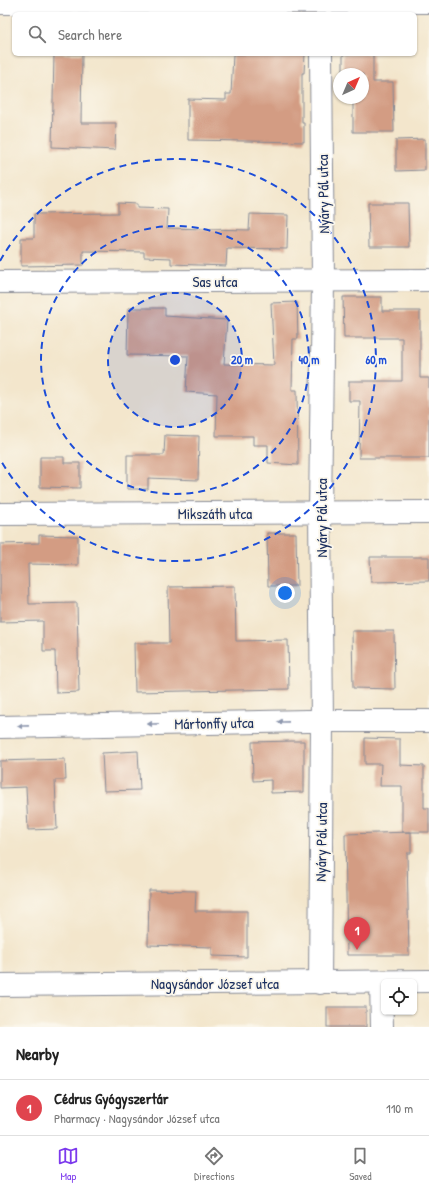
<!DOCTYPE html>
<html lang="en">
<head>
<meta charset="utf-8">
<style>
	body { margin:0; font-family:"Patrick Hand",sans-serif; background:#f6f6f6; color:#222 }
	.controls { position:absolute; right:12px; bottom:12px; display:grid; overflow:hidden; border-radius:6px; box-shadow:0 1px 3px #0004 }
	.controls button { width:36px; height:36px; display:grid; place-items:center; padding:0; border:0; border-bottom:1px solid #e0e0e0; background:#fff; color:#222; font:20px sans-serif }
	.compass { position:absolute; left:333px; top:68px; width:36px; height:36px; border-radius:50%; background:#fff; box-shadow:0 1px 3px #0004; rotate:44deg }
	.you { position:absolute; left:285px; top:593px; width:14px; height:14px; margin:-10px; border:3px solid #fff; border-radius:50%; background:#1a73e8; box-shadow:0 0 0 6px #1a73e833 }
	.badge { display:grid; place-items:center; width:26px; height:26px; border-radius:50%; background:#7c3aed; color:#fff; font-size:13px; font-weight:700 }
	.pin { position:absolute; translate:-50% -33px; filter:drop-shadow(0 1px 2px #0008) }
	.pin::after { content:''; position:absolute; top:21px; width:14px; height:12px; background:inherit; clip-path:polygon(0 0,100% 0,50% 100%) }
	.list { margin:0; padding:0; list-style:none }
	h2 { display:flex; justify-content:space-between; align-items:center; height:52px; margin:0; padding:0 16px; font-size:17px }
	h2 small { font-size:13px; font-weight:400; color:#767676 }
	.list li { display:grid; grid-template-columns:26px 1fr auto; gap:12px; align-items:center; box-sizing:border-box; height:56px; padding:0 16px; border-top:1px solid #e0e0e0 }
	.list b { display:block; font-size:15px; white-space:nowrap }
	.list p { margin:0; font-size:13px; white-space:nowrap; color:#767676 }
	.list em { font-size:13px; font-style:normal; color:#767676 }
	.icon { flex:none; width:22px; height:22px; fill:none; stroke:currentColor; stroke-width:2; stroke-linecap:round; stroke-linejoin:round }
	.map { position:relative; flex:none; width:429px; height:1027px; overflow:hidden }
	.search { position:absolute; background:#fff; box-shadow:0 1px 3px #0004; left:12px; right:12px; top:12px; height:44px; display:flex; align-items:center; gap:10px; box-sizing:border-box; padding:0 14px; border-radius:6px; color:#767676; font-size:15px }
	.sheet { height:108px; background:#fff }
	nav { display:flex; justify-content:space-around; align-items:center; box-sizing:border-box; height:56px; border-top:1px solid #e0e0e0; background:#fff; font-size:11px; color:#767676 }
	nav a { display:grid; justify-items:center; gap:2px }
	nav .on { color:#7c3aed }
	.map>svg:first-child { display:block }
	.building { fill:#d39c83 }
	.lines { fill:none; stroke-linecap:round; stroke-linejoin:round }
	.minor-casing { stroke:#878a95; stroke-width:24 }
	.minor { stroke:#fff; stroke-width:22 }
	.oneway { fill:#8d97ae }
	.ring { fill:none; stroke:#1d4ed8; stroke-width:2; stroke-dasharray:7 5 }
	.labels { text-anchor:middle; dominant-baseline:central; stroke-width:3.5; stroke-linejoin:round; paint-order:stroke }
	.street-label { font-size:15px; fill:#1b2f5e; stroke:#fbf7ec }
	.centre { fill:#1d4ed8; stroke:#fbf7ec; stroke-width:2 }
	.ring-label { font-size:12px; text-anchor:middle; font-weight:bold; fill:#1d4ed8; stroke:#fbf7ec; stroke-width:3.5; stroke-linejoin:round; paint-order:stroke }
</style>
</head>
<body>
<div class="map">
<svg width="429" height="1027" viewBox="0 0 429 1027">
	<rect width="100%" height="100%" fill="#fbf7ec"/>
	<filter id="ink" filterUnits="userSpaceOnUse"><feTurbulence type="fractalNoise" baseFrequency=".025" numOctaves="2"/><feDisplacementMap in="SourceGraphic" scale="8" xChannelSelector="R" yChannelSelector="G"/><feConvolveMatrix kernelMatrix="1 2 1 2 8 2 1 2 1" color-interpolation-filters="sRGB"/></filter>
	<filter id="wash" filterUnits="userSpaceOnUse"><feTurbulence type="fractalNoise" baseFrequency=".012" numOctaves="4" result="noise"/><feDisplacementMap in="SourceGraphic" scale="16" xChannelSelector="R" yChannelSelector="G"/><feGaussianBlur stdDeviation="0.9" result="paint"/><feColorMatrix in="noise" values="0 0 0 0 0 0 0 0 0 0 0 0 0 0 0 0 0 1.4 0 .05"/><feComposite in="paint" operator="in"/></filter>
	<g filter="url(#wash)">
		<rect width="100%" height="100%" fill="#f3e6cc"/>
		<g id="blocks">
			<!-- building -->
			<g class="building">
				<polygon points="54,54 82,54 81,123 116,123 115,150 52,147"/>
				<polygon points="233,54 305,54 304,73 302,73 302,123 304,123 304,142 188,140 188,99 226,100 226,94 231,94"/>
				<polygon points="343,54 373,54 373,82 393,82 394,132 353,132 353,98 363,98 363,74 353,74 352,71 343,71"/>
				<polygon points="425,139 425,170 396,171 396,140"/>
				<polygon points="118,203 137,204 137,208 168,209 167,228 249,230 250,214 288,215 287,249 227,248 226,266 171,264 171,258 144,257 144,252 83,251 83,265 21,266 21,238 34,238 34,214 118,213"/>
				<polygon points="368,203 408,203 409,247 369,247"/>
				<polygon points="343,297 382,297 382,311 420,311 420,378 429,378 429,458 359,458 360,401 349,401 349,381 402,381 402,338 344,338"/>
				<polygon points="297,302 298,339 293,339 292,390 297,390 298,465 268,463 268,445 253,445 253,436 216,436 217,394 186,392 188,356 127,355 128,308 165,308 165,316 227,320 224,364 274,365 271,303"/>
				<polygon points="165,435 199,436 198,480 148,478 148,489 127,489 127,455 164,455"/>
				<polygon points="40,457 64,457 64,463 80,463 80,488 40,487"/>
				<polygon points="267,533 296,533 297,586 268,586"/>
				<polygon points="39,535 78,536 78,565 28,564 29,604 77,603 79,692 56,693 55,651 43,651 43,621 0,622 0,544 39,543"/>
				<polygon points="370,557 429,557 429,581 371,582"/>
				<polygon points="235,586 236,641 288,640 289,689 135,692 134,643 169,643 168,587"/>
				<polygon points="352,631 394,631 395,689 353,688"/>
				<polygon points="365,738 400,739 400,765 424,766 424,808 429,808 429,832 402,832 402,786 380,786 381,764 365,764"/>
				<polygon points="292,741 304,741 304,792 271,793 271,780 253,781 252,742"/>
				<polygon points="138,751 140,790 104,791 102,753"/>
				<polygon points="65,759 66,780 55,780 57,829 28,830 26,787 0,788 0,761"/>
				<polygon points="411,832 411,853 407,853 409,955 347,955 345,834"/>
				<polygon points="149,890 196,891 195,911 247,911 247,957 212,956 212,947 148,945"/>
				<rect x="327" y="1007" width="39" height="20"/>
			</g>
		</g>
	</g>
	<g filter="url(#ink)">
		<use href="#blocks" fill-opacity="0" stroke="#878a95" stroke-width="1"/>
		<g class="lines">
			<defs>
				<g id="minor">
					<polyline points="0,3 429,2"/>
					<polyline points="0,282 429,280"/>
					<polyline points="0,514 429,512"/>
					<polyline points="0,727 307,721 429,721"/>
					<polyline points="381,982 382,1027"/>
					<polyline points="320,983 322,722 320,512 323,281 321,54"/>
					<polyline points="0,985 429,981"/>
				</g>
			</defs>
			<!-- minor casing -->
			<use href="#minor" class="minor-casing"/>
			<!-- minor -->
			<use href="#minor" class="minor"/>
		</g>
		<!-- one-way arrows -->
		<defs><path id="oneway-solid" d="M-6-.8H1V-3.2L6.5 0L1 3.2V.8H-6Z"/></defs>
		<g class="oneway">
			<use href="#oneway-solid" transform="translate(283 722) rotate(179)"/>
			<use href="#oneway-solid" transform="translate(153 724) rotate(179)"/>
			<use href="#oneway-solid" transform="translate(23 726) rotate(179)"/>
		</g>
	</g>
	<!-- distance rings -->
	<circle cx="175" cy="360" r="67" fill="#1d4ed8" fill-opacity=".12"/>
	<g class="ring">
		<circle cx="175" cy="360" r="67"/>
		<circle cx="175" cy="360" r="134"/>
		<path d="M0 261A201 201 0 1 1 0 459"/>
	</g>
	<g class="labels">
		<!-- street labels -->
		<g class="street-label">
			<text transform="translate(323 194) rotate(-91)">Nyáry Pál utca</text>
			<text x="215" y="281">Sas utca</text>
			<text x="215" y="513">Mikszáth utca</text>
			<text transform="translate(321 518) rotate(-90)">Nyáry Pál utca</text>
			<text transform="translate(214 723) rotate(-1)">Mártonffy utca</text>
			<text transform="translate(321 842) rotate(-89)">Nyáry Pál utca</text>
			<text x="215" y="983">Nagysándor József utca</text>
		</g>
	</g>
	<circle cx="175" cy="360" r="6" class="centre"/>
	<g class="ring-label">
		<text x="242" y="364">20 m</text>
		<text x="309" y="364">40 m</text>
		<text x="376" y="364">60 m</text>
	</g>
</svg>
<div class="controls">
<button><svg class="icon" aria-label="locate" viewBox="0 0 24 24"><circle cx="12" cy="12" r="6"/><path d="M12 2v4M12 18v4M2 12h4M18 12h4"/></svg></button>
</div>
<svg class="compass" viewBox="-18 -18 36 36"><path d="M0-13l5 13h-10z" fill="#e53935"/><path d="M0 13l5-13h-10z" fill="#767676"/></svg>
<div class="you"></div>
<div class="pin badge" style="left:357px;top:950px;background:#e0444e">1</div>
<div class="search"><svg class="icon" aria-label="search" viewBox="0 0 24 24"><circle cx="10" cy="10" r="6"/><path d="M15 15l6 6"/></svg>Search here</div>
</div>
<section class="sheet">
<h2>Nearby<small></small></h2>
<ul class="list">
<li><span class="badge" style="background:#e0444e">1</span><div><b>Cédrus Gyógyszertár</b><p>Pharmacy · Nagysándor József utca</p></div><em>110 m</em></li>
</ul>
</section>
<nav>
<a class="on"><svg class="icon" aria-label="map" viewBox="0 0 24 24"><path d="M3 6l6-2 6 2 6-2v14l-6 2-6-2-6 2zM9 4v14M15 6v14"/></svg>Map</a>
<a><svg class="icon" aria-label="directions" viewBox="0 0 24 24"><path d="M12 3l9 9-9 9-9-9zM9 14v-3h6M13 9l2 2-2 2"/></svg>Directions</a>
<a><svg class="icon" aria-label="saved" viewBox="0 0 24 24"><path d="M7 4h10v16l-5-4-5 4z"/></svg>Saved</a>
</nav>
</body>
</html>
